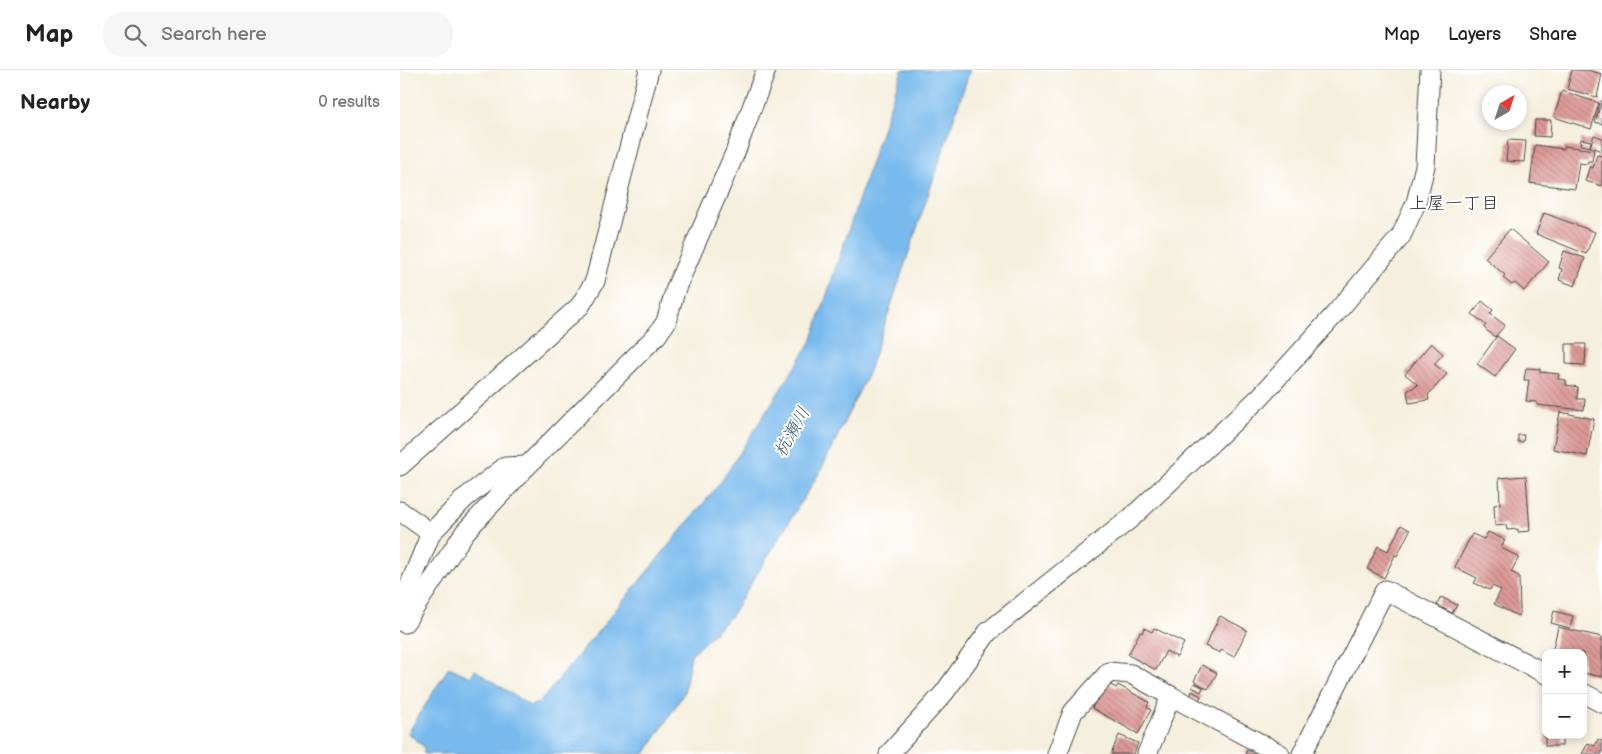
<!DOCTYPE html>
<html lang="en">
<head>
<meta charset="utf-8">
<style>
	body { margin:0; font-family:"Balsamiq Sans","Klee One",sans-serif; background:#f6f6f6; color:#222 }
	.controls { position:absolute; right:15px; bottom:15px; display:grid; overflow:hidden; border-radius:10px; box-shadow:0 2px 8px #0003 }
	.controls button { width:45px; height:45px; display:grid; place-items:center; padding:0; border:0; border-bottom:1px solid #e0e0e0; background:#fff; color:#222; font:25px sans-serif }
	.compass { position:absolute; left:1082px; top:15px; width:45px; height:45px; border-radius:50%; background:#fff; box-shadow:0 2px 8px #0003; rotate:39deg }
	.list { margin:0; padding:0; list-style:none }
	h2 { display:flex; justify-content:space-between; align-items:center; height:65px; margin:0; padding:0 20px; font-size:21px }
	h2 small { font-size:16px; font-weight:400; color:#767676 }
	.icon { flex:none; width:28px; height:28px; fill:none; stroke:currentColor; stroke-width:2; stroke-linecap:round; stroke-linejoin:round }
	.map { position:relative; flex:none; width:1202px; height:684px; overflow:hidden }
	header { display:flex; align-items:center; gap:30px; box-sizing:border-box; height:70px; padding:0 25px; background:#fff; border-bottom:1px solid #e0e0e0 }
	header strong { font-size:24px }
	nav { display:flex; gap:28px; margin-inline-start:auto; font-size:18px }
	.search { width:350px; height:45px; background:#f6f6f6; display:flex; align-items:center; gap:12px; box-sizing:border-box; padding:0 18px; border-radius:20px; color:#767676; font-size:19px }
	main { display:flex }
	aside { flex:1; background:#fff }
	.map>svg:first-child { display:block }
	.water { fill:#78baed; stroke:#52728c }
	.building { fill:url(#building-back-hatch) }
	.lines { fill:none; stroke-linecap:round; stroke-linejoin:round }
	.street-casing { stroke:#494846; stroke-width:21 }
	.street { stroke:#fff; stroke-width:19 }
	.labels { text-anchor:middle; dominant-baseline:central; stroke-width:4; stroke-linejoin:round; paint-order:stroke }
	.neighbourhood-label { font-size:18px; fill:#2b2b2b; stroke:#fff }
	.water-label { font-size:18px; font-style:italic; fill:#465d6f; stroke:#fff }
</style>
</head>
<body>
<header>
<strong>Map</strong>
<div class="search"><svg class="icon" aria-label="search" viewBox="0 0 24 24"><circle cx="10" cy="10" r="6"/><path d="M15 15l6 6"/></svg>Search here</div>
<nav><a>Map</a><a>Layers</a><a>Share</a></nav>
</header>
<main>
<aside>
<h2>Nearby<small>0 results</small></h2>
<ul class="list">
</ul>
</aside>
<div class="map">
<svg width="1202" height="684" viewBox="0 0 1202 684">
	<defs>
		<pattern id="building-back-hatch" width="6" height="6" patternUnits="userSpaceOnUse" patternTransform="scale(1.25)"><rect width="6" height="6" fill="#dd9a97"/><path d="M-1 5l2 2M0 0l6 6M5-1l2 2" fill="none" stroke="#b37e7b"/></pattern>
	</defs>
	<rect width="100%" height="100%" fill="#fff"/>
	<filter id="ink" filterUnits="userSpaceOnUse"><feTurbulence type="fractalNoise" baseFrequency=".02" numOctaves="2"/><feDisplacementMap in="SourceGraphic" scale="10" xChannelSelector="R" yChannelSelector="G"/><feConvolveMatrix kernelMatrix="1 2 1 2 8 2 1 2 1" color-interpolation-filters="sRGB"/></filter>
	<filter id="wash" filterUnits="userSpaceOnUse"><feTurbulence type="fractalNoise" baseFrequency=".0096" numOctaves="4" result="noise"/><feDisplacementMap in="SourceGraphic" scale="20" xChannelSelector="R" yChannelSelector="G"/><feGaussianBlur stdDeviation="1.12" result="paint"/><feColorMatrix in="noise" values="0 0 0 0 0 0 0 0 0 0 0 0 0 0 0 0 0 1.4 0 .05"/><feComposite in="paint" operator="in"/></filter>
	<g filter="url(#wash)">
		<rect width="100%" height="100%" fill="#f5efdd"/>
		<!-- water -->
		<polygon class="water" points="502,0 570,0 469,301 421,400 331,546 291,585 284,623 245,684 24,684 24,677 8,663 49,597 70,607 75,600 130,636 140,632 321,412 411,272"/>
		<g id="blocks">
			<!-- building -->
			<g class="building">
				<polygon points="1172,0 1188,0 1202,4 1197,27 1167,19"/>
				<polygon points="1162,21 1199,33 1191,59 1154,47"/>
				<polygon points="1202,30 1202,54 1195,52"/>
				<polygon points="1135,50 1151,50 1150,67 1134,66"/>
				<polygon points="1194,65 1202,68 1202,81 1190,77"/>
				<polygon points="1181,69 1191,71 1190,77 1180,75"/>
				<polygon points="1108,70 1126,71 1124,92 1106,91"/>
				<polygon points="1135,75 1164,79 1164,76 1194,80 1192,91 1188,91 1187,94 1179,93 1175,119 1130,113"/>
				<polygon points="1197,85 1202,86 1202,116 1185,111 1190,96 1193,98"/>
				<polygon points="1144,143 1195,162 1186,184 1136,164"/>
				<polygon points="1110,159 1149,192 1124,221 1115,213 1112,215 1103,208 1105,205 1085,188"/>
				<polygon points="1164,181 1185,188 1175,216 1159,210 1162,199 1159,198"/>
				<polygon points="1082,231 1093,240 1090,244 1105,255 1095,267 1084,258 1086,255 1072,244"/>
				<polygon points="1097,266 1115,279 1095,307 1077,294"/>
				<polygon points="1031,273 1043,284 1034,294 1047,304 1028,325 1029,330 1009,333 1007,321 1018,315 1005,304"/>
				<polygon points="1166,274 1186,274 1185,295 1166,294"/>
				<polygon points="1126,298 1140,299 1140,302 1159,304 1158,309 1166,310 1166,315 1178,317 1177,329 1185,329 1184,340 1137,335 1137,332 1126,331 1129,310 1124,310"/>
				<polygon points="1160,342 1194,349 1187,386 1153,379"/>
				<polygon points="1118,365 1124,365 1123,372 1118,372"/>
				<polygon points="1126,406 1130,461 1118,462 1118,459 1107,460 1106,455 1095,456 1094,435 1100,434 1099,408"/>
				<polygon points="1001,455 1010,460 997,486 995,485 984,508 967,499 978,476 988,481"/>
				<polygon points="1088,462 1105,470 1101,478 1119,487 1111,502 1119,506 1120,542 1118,546 1094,534 1101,520 1092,516 1090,520 1074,513 1077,508 1055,497 1072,464 1084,469"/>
				<polygon points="1041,527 1057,535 1052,543 1037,535"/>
				<polygon points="1154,541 1173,546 1170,558 1151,553"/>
				<polygon points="820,546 847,560 834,587 821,580 820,583 805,576"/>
				<polygon points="1158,557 1202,567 1202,607 1183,603 1183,583 1152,583"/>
				<polygon points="744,558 752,562 754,558 784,573 777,587 766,581 756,600 728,585 740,562 742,563"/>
				<polygon points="802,595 817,603 808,619 794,611"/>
				<polygon points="706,612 716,618 718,615 749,632 747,637 751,640 738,664 692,638"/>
				<polygon points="794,613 803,617 801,622 792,617"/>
				<polygon points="792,621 801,626 799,631 790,627"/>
				<polygon points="719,665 738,673 734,684 711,684"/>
				<rect x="1145" y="665" width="17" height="11"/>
				<polygon points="1198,669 1202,671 1202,684 1182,684 1188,673 1195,676"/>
				<polygon points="847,680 856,684 845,684"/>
			</g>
		</g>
	</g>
	<g filter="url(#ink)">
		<use href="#blocks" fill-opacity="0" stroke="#494846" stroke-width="1"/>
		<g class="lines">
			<defs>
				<g id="street">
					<polyline points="0,396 180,236 195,211 249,0"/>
					<polyline points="0,441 31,463"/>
					<polyline points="7,549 65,462 127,396 257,265 266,252 276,218 335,83 366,0"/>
					<polyline points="4,553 7,549 2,534 31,463 65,428 105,397 127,396"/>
					<polyline points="1183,623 1202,633"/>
					<polyline points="489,684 544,623 588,562 731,448 860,327 936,243 1001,166 1016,133 1025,96 1030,0"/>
					<polyline points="657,684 673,642 709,602 731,604 771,626"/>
					<polyline points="747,684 771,626 880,684"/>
					<polyline points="902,684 985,520 1146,604"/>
				</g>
			</defs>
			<!-- street casing -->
			<use href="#street" class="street-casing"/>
			<!-- street -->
			<use href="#street" class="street"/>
		</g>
	</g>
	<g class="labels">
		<!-- neighbourhood labels -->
		<g class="neighbourhood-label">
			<text x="1054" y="133">上屋一丁目</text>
		</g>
		<!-- water labels -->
		<g class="water-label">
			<text transform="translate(392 362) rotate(-61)">杭瀬川</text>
		</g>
	</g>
</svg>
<div class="controls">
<button>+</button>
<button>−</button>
</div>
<svg class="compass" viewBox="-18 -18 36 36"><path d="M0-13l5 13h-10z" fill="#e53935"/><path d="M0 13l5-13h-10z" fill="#767676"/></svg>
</div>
</main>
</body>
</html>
